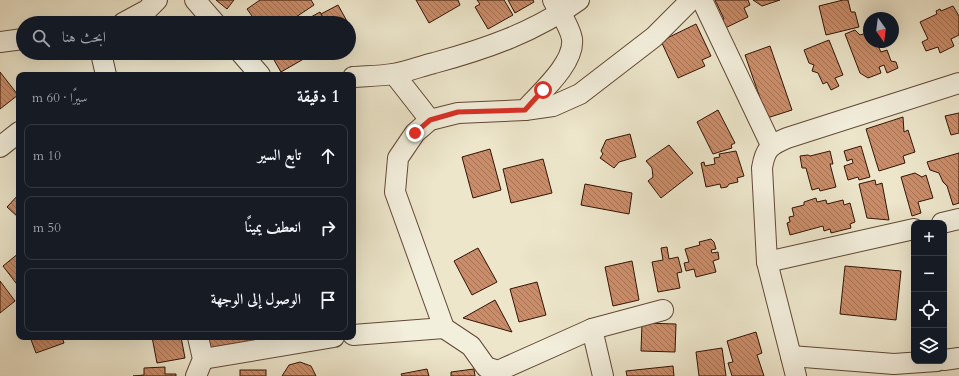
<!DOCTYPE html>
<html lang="ar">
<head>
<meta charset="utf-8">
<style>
	body { margin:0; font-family:Cardo,Amiri,serif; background:#242831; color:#f1f3f6; direction:rtl }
	.controls { position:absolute; right:12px; bottom:12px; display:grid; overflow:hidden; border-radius:8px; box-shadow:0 4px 16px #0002 }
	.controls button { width:36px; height:36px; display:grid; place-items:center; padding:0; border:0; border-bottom:1px solid #363941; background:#171b24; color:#f1f3f6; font:20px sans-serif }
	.compass { position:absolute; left:863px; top:12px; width:36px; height:36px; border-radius:50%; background:#171b24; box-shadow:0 4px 16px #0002; rotate:166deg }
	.stop { position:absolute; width:12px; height:12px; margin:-9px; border:3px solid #d93025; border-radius:50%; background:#fff }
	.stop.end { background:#d93025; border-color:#fff; box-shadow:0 1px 4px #0008 }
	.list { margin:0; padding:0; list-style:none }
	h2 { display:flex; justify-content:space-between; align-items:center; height:52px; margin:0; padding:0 16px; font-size:17px }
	h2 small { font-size:13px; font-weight:400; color:#9ea1a6 }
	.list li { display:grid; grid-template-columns:26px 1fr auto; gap:12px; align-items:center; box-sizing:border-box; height:64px; margin:0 8px 8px; padding:0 8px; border:1px solid #363941; border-radius:8px }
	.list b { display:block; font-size:15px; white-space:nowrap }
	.list em { font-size:13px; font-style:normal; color:#9ea1a6 }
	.icon { flex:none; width:22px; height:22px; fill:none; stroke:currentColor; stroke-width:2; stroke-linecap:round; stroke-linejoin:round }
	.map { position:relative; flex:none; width:959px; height:376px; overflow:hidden; direction:ltr }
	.search { position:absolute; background:#171b24; box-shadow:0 4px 16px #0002; left:16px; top:16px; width:340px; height:44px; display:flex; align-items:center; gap:10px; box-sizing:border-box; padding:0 14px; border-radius:22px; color:#9ea1a6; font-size:15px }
	.panel { position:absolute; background:#171b24; box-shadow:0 4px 16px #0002; left:16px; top:72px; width:340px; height:268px; border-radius:8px; direction:rtl }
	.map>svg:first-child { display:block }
	.building { fill:url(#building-back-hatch); stroke:#331405 }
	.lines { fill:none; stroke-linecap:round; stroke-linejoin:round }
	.minor-casing { stroke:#624836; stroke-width:22 }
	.minor { stroke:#f3efdd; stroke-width:20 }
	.route { stroke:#d93025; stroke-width:5 }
</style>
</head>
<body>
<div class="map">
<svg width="959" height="376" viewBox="0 0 959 376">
	<defs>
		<pattern id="building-back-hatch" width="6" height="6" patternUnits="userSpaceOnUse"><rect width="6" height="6" fill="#cb8d69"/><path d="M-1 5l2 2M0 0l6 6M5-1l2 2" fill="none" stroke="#a57254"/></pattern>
	</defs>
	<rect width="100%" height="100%" fill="#ede6cb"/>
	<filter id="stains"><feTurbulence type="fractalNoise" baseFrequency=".005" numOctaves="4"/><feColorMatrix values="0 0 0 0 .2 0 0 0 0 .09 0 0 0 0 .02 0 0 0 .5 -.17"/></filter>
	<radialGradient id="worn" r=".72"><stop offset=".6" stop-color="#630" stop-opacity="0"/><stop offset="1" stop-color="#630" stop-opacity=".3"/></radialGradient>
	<!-- building -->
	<g class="building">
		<polygon points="216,0 234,0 227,9"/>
		<polygon points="260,0 311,0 314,5 287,23 257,23 247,9"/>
		<polygon points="416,0 458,0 460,5 429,23"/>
		<polygon points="477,0 504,0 513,15 488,29 475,7 480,4"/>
		<polygon points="508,0 533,0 534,2 515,13"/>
		<polygon points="715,0 748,0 750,5 744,8 748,17 721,30 717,22 724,19"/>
		<polygon points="753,0 780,0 762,6"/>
		<polygon points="843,0 848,0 851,12 855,12 859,27 826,35 819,6"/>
		<polygon points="338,5 348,23 326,23 321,14"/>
		<polygon points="953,6 959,16 959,35 951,39 954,46 940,53 938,47 926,51 922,42 928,39 920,22 937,14 936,11 940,9 941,11"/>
		<polygon points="320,12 326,23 300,23"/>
		<polygon points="696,24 711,56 702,60 705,66 678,78 661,41"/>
		<polygon points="855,30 860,35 869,32 869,42 882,42 877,44 881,52 887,50 891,61 896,62 898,68 887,73 884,65 879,67 881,73 868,78 860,73 845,34"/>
		<polygon points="829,40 843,75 835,78 839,86 831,90 827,82 823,84 818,73 812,71 814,65 809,63 804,50"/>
		<polygon points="770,46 792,110 767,118 745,55"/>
		<polygon points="270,53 314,53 281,72"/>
		<polygon points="0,72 18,95 0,109"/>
		<polygon points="718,110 735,143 731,145 732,148 713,154 697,122"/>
		<polygon points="959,113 959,133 951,135 945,116"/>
		<polygon points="903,117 904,132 908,130 915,152 903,156 905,163 879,171 866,129"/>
		<polygon points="630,134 636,157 619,162 614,168 600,158 603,154 601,151 606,140"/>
		<polygon points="669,145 693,173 661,198 648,181 653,177 652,168 646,161"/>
		<polygon points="861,146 870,177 859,180 858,177 848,180 844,166 853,163 852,159 847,161 844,151"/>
		<polygon points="490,149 501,190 473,198 462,157"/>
		<polygon points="736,151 744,176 737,178 738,182 729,184 727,187 721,188 720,184 706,187 701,163 704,162 705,166 715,164 714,158 720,157 719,154"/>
		<polygon points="830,151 833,164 830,164 836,187 820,191 819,188 812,190 806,168 802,168 800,156 808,155 810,156"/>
		<polygon points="959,153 959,203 953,205 947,186 943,182 939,173 930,170 927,162"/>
		<polygon points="543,159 552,193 511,203 503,169"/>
		<polygon points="915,173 922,177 926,175 933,198 918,202 921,213 912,216 901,177"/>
		<polygon points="875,180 876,185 882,183 889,220 867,218 859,184"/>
		<polygon points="585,184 632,193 629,214 581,205"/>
		<polygon points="19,194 19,218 7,207"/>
		<polygon points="816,198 817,202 826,200 827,204 843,200 844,205 850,203 855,222 850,224 851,228 831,233 830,229 824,231 823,226 790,235 787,223 790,222 789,217 794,216 792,208 804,205 804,202"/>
		<polygon points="711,239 714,242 716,249 711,250 712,253 718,252 719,259 713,261 716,272 696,277 694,269 686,271 684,263 689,262 685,249 700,245 699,242"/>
		<polygon points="667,247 669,259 678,257 682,272 677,273 680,288 658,292 652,262 663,260 661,248"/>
		<polygon points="478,248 497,282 472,295 454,261"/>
		<polygon points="19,253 19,287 3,266"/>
		<polygon points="632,261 639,300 613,306 605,267"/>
		<polygon points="845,266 901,271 896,320 840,314"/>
		<polygon points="0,281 15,301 0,313"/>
		<polygon points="537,282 546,315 519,322 510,289"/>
		<polygon points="495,300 512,332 463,318"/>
		<polygon points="642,323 676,324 675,352 641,351"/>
		<polygon points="756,332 762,353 757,355 764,376 732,376 728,363 733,362 727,341"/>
		<polygon points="30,337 62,337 64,343 36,353"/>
		<polygon points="152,337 181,337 185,358 157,363"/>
		<polygon points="207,337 247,337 247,343 209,348"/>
		<polygon points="722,348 726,376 699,376 696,352"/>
		<polygon points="300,362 311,366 316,376 282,376 289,365"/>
		<polygon points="673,366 674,376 627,376 626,371"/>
		<polygon points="165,367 165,374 176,374 176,376 133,376 144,375 144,368"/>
		<polygon points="427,369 429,376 402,376 401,374"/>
		<polygon points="474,369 475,376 451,376 451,372"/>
		<rect x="240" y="370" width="26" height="6"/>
	</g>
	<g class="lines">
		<defs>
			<g id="minor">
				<polyline points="195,0 215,23"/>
				<path d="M553 0C559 12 570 26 572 39 575 63 540 93 525 110L458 113 430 120 415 133 398 158 395 192 444 328 471 346 486 367 498 371 592 329 663 310"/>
				<polyline points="702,0 771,145"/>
				<polyline points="123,23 147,10 157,0"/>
				<polyline points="0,42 23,39"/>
				<polyline points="101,53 106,75"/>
				<polyline points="241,53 260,75"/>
				<polyline points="394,74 430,120"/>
				<path d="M353 77C366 76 380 76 393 74 407 72 421 66 434 63 486 49 535 32 579 0"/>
				<polyline points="525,110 553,106 580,94 654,37 691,0"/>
				<polyline points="0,147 19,132"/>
				<polyline points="942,223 959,219"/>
				<polyline points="767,262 914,229"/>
				<polyline points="592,329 603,376"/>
				<polyline points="353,335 444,328"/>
				<polyline points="791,356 894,364 937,361"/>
				<polyline points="203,359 334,337"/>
				<polyline points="944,360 959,358"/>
				<polyline points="196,376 203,359 198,337"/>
				<path d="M796 376 767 262 762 168C765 149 770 145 787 138L959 83"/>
			</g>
		</defs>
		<!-- minor casing -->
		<use href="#minor" class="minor-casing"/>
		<!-- minor -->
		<use href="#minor" class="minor"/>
	</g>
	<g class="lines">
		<!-- route -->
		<polyline class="route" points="415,133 430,120 458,112 525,110 543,90"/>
	</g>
	<rect width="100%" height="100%" filter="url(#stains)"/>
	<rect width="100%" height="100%" fill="url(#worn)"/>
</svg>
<div class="controls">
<button>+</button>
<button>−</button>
<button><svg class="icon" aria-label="locate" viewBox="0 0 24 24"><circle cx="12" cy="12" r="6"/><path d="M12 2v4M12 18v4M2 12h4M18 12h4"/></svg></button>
<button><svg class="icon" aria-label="layers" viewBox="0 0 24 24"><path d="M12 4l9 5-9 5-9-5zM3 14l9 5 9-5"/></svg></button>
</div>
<svg class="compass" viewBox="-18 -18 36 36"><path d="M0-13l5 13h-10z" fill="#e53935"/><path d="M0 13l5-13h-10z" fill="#9ea1a6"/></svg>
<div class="stop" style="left:543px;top:90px"></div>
<div class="stop end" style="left:415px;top:133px"></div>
<div class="search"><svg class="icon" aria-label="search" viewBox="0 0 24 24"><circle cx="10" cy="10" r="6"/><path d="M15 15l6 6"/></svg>ابحث هنا</div>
<section class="panel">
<h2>1 دقيقة<small>سيرًا · 60 m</small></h2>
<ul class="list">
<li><svg class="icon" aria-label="ahead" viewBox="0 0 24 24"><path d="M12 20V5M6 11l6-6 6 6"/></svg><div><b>تابع السير</b></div><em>10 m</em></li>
<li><svg class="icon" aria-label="right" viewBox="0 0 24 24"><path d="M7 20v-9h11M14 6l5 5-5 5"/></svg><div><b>انعطف يمينًا</b></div><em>50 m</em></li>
<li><svg class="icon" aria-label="arrive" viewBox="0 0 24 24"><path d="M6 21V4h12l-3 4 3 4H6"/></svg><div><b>الوصول إلى الوجهة</b></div></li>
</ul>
</section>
</div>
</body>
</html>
